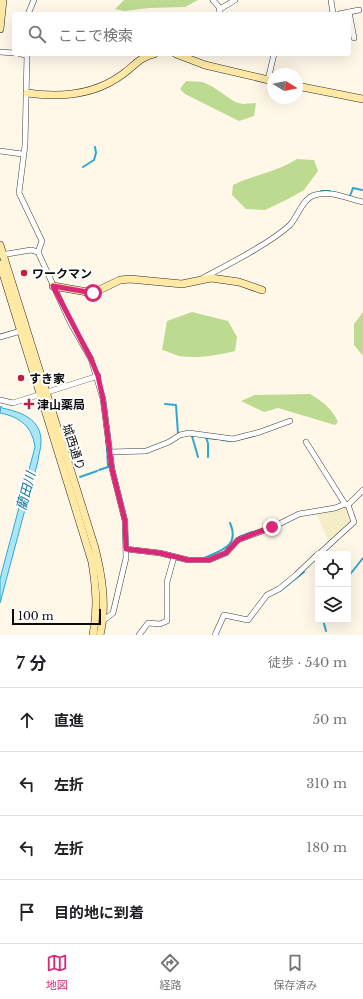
<!DOCTYPE html>
<html lang="ja">
<head>
<meta charset="utf-8">
<style>
	body { margin:0; font-family:"Libre Baskerville","Noto Sans JP",serif; background:#f2f2f2; color:#202124 }
	.controls { position:absolute; right:12px; bottom:12px; display:grid; overflow:hidden; border-radius:4px; box-shadow:0 4px 16px #0002 }
	.controls button { width:36px; height:36px; display:grid; place-items:center; padding:0; border:0; border-bottom:1px solid #e0e0e0; background:#fff; color:#202124; font:20px sans-serif }
	.compass { position:absolute; left:267px; top:68px; width:36px; height:36px; border-radius:50%; background:#fff; box-shadow:0 4px 16px #0002; rotate:100deg }
	.scale { position:absolute; left:12px; bottom:10px; width:89px; box-sizing:border-box; padding-left:4px; border:2px solid #0b0b0b; border-top:0; font-size:11px; line-height:14px; white-space:nowrap; color:#0b0b0b; -webkit-text-stroke:3px #fff; paint-order:stroke }
	.stop { position:absolute; width:12px; height:12px; margin:-9px; border:3px solid #db2777; border-radius:50%; background:#fff }
	.stop.end { background:#db2777; border-color:#fff; box-shadow:0 1px 4px #0008 }
	.list { margin:0; padding:0; list-style:none }
	h2 { display:flex; justify-content:space-between; align-items:center; height:52px; margin:0; padding:0 16px; font-size:17px }
	h2 small { font-size:13px; font-weight:400; color:#757577 }
	.list li { display:grid; grid-template-columns:26px 1fr auto; gap:12px; align-items:center; box-sizing:border-box; height:64px; padding:0 16px; border-top:1px solid #e0e0e0 }
	.list b { display:block; font-size:15px; white-space:nowrap }
	.list em { font-size:13px; font-style:normal; color:#757577 }
	.icon { flex:none; width:22px; height:22px; fill:none; stroke:currentColor; stroke-width:2; stroke-linecap:round; stroke-linejoin:round }
	.map { position:relative; flex:none; width:363px; height:635px; overflow:hidden }
	.search { position:absolute; background:#fff; box-shadow:0 4px 16px #0002; left:12px; right:12px; top:12px; height:44px; display:flex; align-items:center; gap:10px; box-sizing:border-box; padding:0 14px; border-radius:4px; color:#757577; font-size:15px }
	.sheet { height:308px; background:#fff }
	nav { display:flex; justify-content:space-around; align-items:center; box-sizing:border-box; height:56px; border-top:1px solid #e0e0e0; background:#fff; font-size:11px; color:#757577 }
	nav a { display:grid; justify-items:center; gap:2px }
	nav .on { color:#db2777 }
	.map>svg:first-child { display:block }
	.farmland { fill:#f5ecc8 }
	.forest { fill:#bcdb90 }
	.water { fill:#abe6f8; stroke:#30a7d2 }
	.lines { fill:none; stroke-linecap:round; stroke-linejoin:round }
	.stream { stroke:#30a7d2; stroke-width:2 }
	.street-casing { stroke:#3e3e3e; stroke-width:6 }
	.secondary-casing { stroke:#2d2d2d; stroke-width:8 }
	.street { stroke:#fff; stroke-width:5 }
	.secondary { stroke:#ffe9a4; stroke-width:7 }
	.route { stroke:#db2777; stroke-width:5 }
	.poi-dot { fill:#bf1f3c; stroke:#fff; stroke-width:1.5 }
	.labels { text-anchor:middle; dominant-baseline:central; stroke-width:4; stroke-linejoin:round; paint-order:stroke }
	.poi-label { font-size:12px; font-weight:bold; fill:#0b0b0b; stroke:#fff; text-anchor:start }
	.street-label { font-size:12px; fill:#0b0b0b; stroke:#fff }
	.water-label { font-size:13px; font-style:italic; fill:#1174a0; stroke:#fff }
</style>
</head>
<body>
<div class="map">
<svg width="363" height="635" viewBox="0 0 363 635">
	<rect width="100%" height="100%" fill="#fff8e9"/>
	<!-- farmland -->
	<polygon class="farmland" points="347,506 351,522 329,542 316,513"/>
	<!-- forest -->
	<g class="forest">
		<polygon points="124,0 198,0 185,7 149,8 124,11 115,9"/>
		<polygon points="186,81 203,82 213,87 235,102 243,104 256,103 254,116 239,121 185,94 180,89"/>
		<path d="M297 159 314 160 318 171 304 190 288 199 265 210 246 209 232 195 233 185C255 174 275 173 297 159Z"/>
		<path d="M192 312 228 321 237 337 235 351C218 355 198 359 179 356 174 355 168 351 162 350L167 321Z"/>
		<polygon points="363,312 363,356 354,345 354,324"/>
		<path d="M310 394C323 402 331 407 338 422L335 425 278 408 264 412 241 401 255 395Z"/>
	</g>
	<!-- water -->
	<path class="water" d="M1 406 2 408C21 412 42 419 41 443 41 449 38 456 38 461L0 603V579L35 447C32 426 20 417 0 413Z"/>
	<g class="lines">
		<!-- stream -->
		<g class="stream">
			<polyline points="83,167 94,160 96,153 95,147"/>
			<polyline points="321,191 330,191"/>
			<polyline points="350,196 353,188 362,190"/>
			<polyline points="165,404 176,405 178,434"/>
			<polyline points="192,436 198,457"/>
			<polyline points="206,438 208,443 208,457"/>
			<polyline points="207,438 217,439"/>
			<polyline points="106,440 107,448"/>
			<polyline points="222,440 232,441 256,435"/>
			<polyline points="99,470 108,467 107,449"/>
			<polyline points="80,477 97,471"/>
			<polyline points="239,537 252,532"/>
			<path d="M204 558C222 550 240 546 230 523"/>
			<polyline points="348,577 363,558"/>
			<polyline points="280,591 304,572"/>
			<polyline points="323,620 326,631"/>
		</g>
		<defs>
			<g id="street">
				<polyline points="213,0 219,7 220,13"/>
				<polyline points="331,0 333,14"/>
				<polyline points="220,9 235,0"/>
				<polyline points="349,12 354,38"/>
				<polyline points="28,14 34,0"/>
				<polyline points="339,14 359,10"/>
				<polyline points="0,52 14,53"/>
				<polyline points="20,54 27,55"/>
				<polyline points="27,54 25,145 19,193 42,241 38,252"/>
				<polyline points="268,80 274,54"/>
				<polyline points="0,151 22,154"/>
				<polyline points="1,255 31,250 38,252 70,322 91,359 103,399 112,469 125,521 126,558 113,613 104,620"/>
				<path d="M203 278C229 264 269 244 290 225 298 216 303 198 315 195 332 190 347 199 363 202"/>
				<polyline points="0,337 24,330"/>
				<polyline points="0,400 13,403 98,376"/>
				<polyline points="306,442 345,504"/>
				<polyline points="110,452 146,451 169,442 180,435 189,433 233,439 260,432 290,421"/>
				<polyline points="348,505 363,490"/>
				<polyline points="126,549 160,553 188,560 209,560 226,553 238,540 273,527 299,514 335,508 345,504 348,505"/>
				<polyline points="319,554 354,522 348,505"/>
				<polyline points="139,635 148,623 160,624 167,621 167,582 174,557"/>
				<polyline points="215,635 224,615 248,620 267,595 279,589 296,575 318,554"/>
			</g>
			<g id="secondary">
				<polyline points="0,29 3,0"/>
				<polyline points="176,54 205,65 273,81"/>
				<polyline points="297,86 363,99"/>
				<path d="M27 93C61 98 95 95 123 74 133 67 141 56 154 54"/>
				<path d="M0 245 95 548C102 576 107 606 100 635"/>
				<path d="M0 264 92 562C96 587 98 610 93 635"/>
				<polyline points="53,286 93,293 120,280 130,279 182,284 211,278 239,282 262,290"/>
			</g>
		</defs>
		<!-- street casing -->
		<use href="#street" class="street-casing"/>
		<!-- secondary casing -->
		<use href="#secondary" class="secondary-casing"/>
		<!-- street -->
		<use href="#street" class="street"/>
		<!-- secondary -->
		<use href="#secondary" class="secondary"/>
	</g>
	<g class="lines">
		<!-- route -->
		<polyline class="route" points="93,293 53,286 91,359 98,376 103,399 112,469 125,521 126,549 160,553 188,560 209,560 226,553 238,540 272,527"/>
	</g>
	<!-- markers -->
	<g class="poi-dot">
		<circle cx="24" cy="273" r="4"/>
		<circle cx="21" cy="378" r="4"/>
		<path d="M27 398h4v4h4v4h-4v4h-4v-4h-4v-4h4z"/>
	</g>
	<g class="labels">
		<!-- poi labels -->
		<g class="poi-label">
			<text x="32" y="273">ワークマン</text>
			<text x="29" y="378">すき家</text>
			<text x="37" y="404">津山薬局</text>
		</g>
		<!-- street labels -->
		<g class="street-label">
			<text transform="translate(74 447) rotate(72)">城西通り</text>
		</g>
		<!-- water labels -->
		<g class="water-label">
			<text transform="translate(26 491) rotate(-75)">藺田川</text>
		</g>
	</g>
</svg>
<div class="controls">
<button><svg class="icon" aria-label="locate" viewBox="0 0 24 24"><circle cx="12" cy="12" r="6"/><path d="M12 2v4M12 18v4M2 12h4M18 12h4"/></svg></button>
<button><svg class="icon" aria-label="layers" viewBox="0 0 24 24"><path d="M12 4l9 5-9 5-9-5zM3 14l9 5 9-5"/></svg></button>
</div>
<svg class="compass" viewBox="-18 -18 36 36"><path d="M0-13l5 13h-10z" fill="#e53935"/><path d="M0 13l5-13h-10z" fill="#757577"/></svg>
<div class="scale">100 m</div>
<div class="stop" style="left:93px;top:293px"></div>
<div class="stop end" style="left:272px;top:527px"></div>
<div class="search"><svg class="icon" aria-label="search" viewBox="0 0 24 24"><circle cx="10" cy="10" r="6"/><path d="M15 15l6 6"/></svg>ここで検索</div>
</div>
<section class="sheet">
<h2>7 分<small>徒歩 · 540 m</small></h2>
<ul class="list">
<li><svg class="icon" aria-label="ahead" viewBox="0 0 24 24"><path d="M12 20V5M6 11l6-6 6 6"/></svg><div><b>直進</b></div><em>50 m</em></li>
<li><svg class="icon" aria-label="left" viewBox="0 0 24 24"><path d="M17 20v-9H6M10 6l-5 5 5 5"/></svg><div><b>左折</b></div><em>310 m</em></li>
<li><svg class="icon" aria-label="left" viewBox="0 0 24 24"><path d="M17 20v-9H6M10 6l-5 5 5 5"/></svg><div><b>左折</b></div><em>180 m</em></li>
<li><svg class="icon" aria-label="arrive" viewBox="0 0 24 24"><path d="M6 21V4h12l-3 4 3 4H6"/></svg><div><b>目的地に到着</b></div></li>
</ul>
</section>
<nav>
<a class="on"><svg class="icon" aria-label="map" viewBox="0 0 24 24"><path d="M3 6l6-2 6 2 6-2v14l-6 2-6-2-6 2zM9 4v14M15 6v14"/></svg>地図</a>
<a><svg class="icon" aria-label="directions" viewBox="0 0 24 24"><path d="M12 3l9 9-9 9-9-9zM9 14v-3h6M13 9l2 2-2 2"/></svg>経路</a>
<a><svg class="icon" aria-label="saved" viewBox="0 0 24 24"><path d="M7 4h10v16l-5-4-5 4z"/></svg>保存済み</a>
</nav>
</body>
</html>
